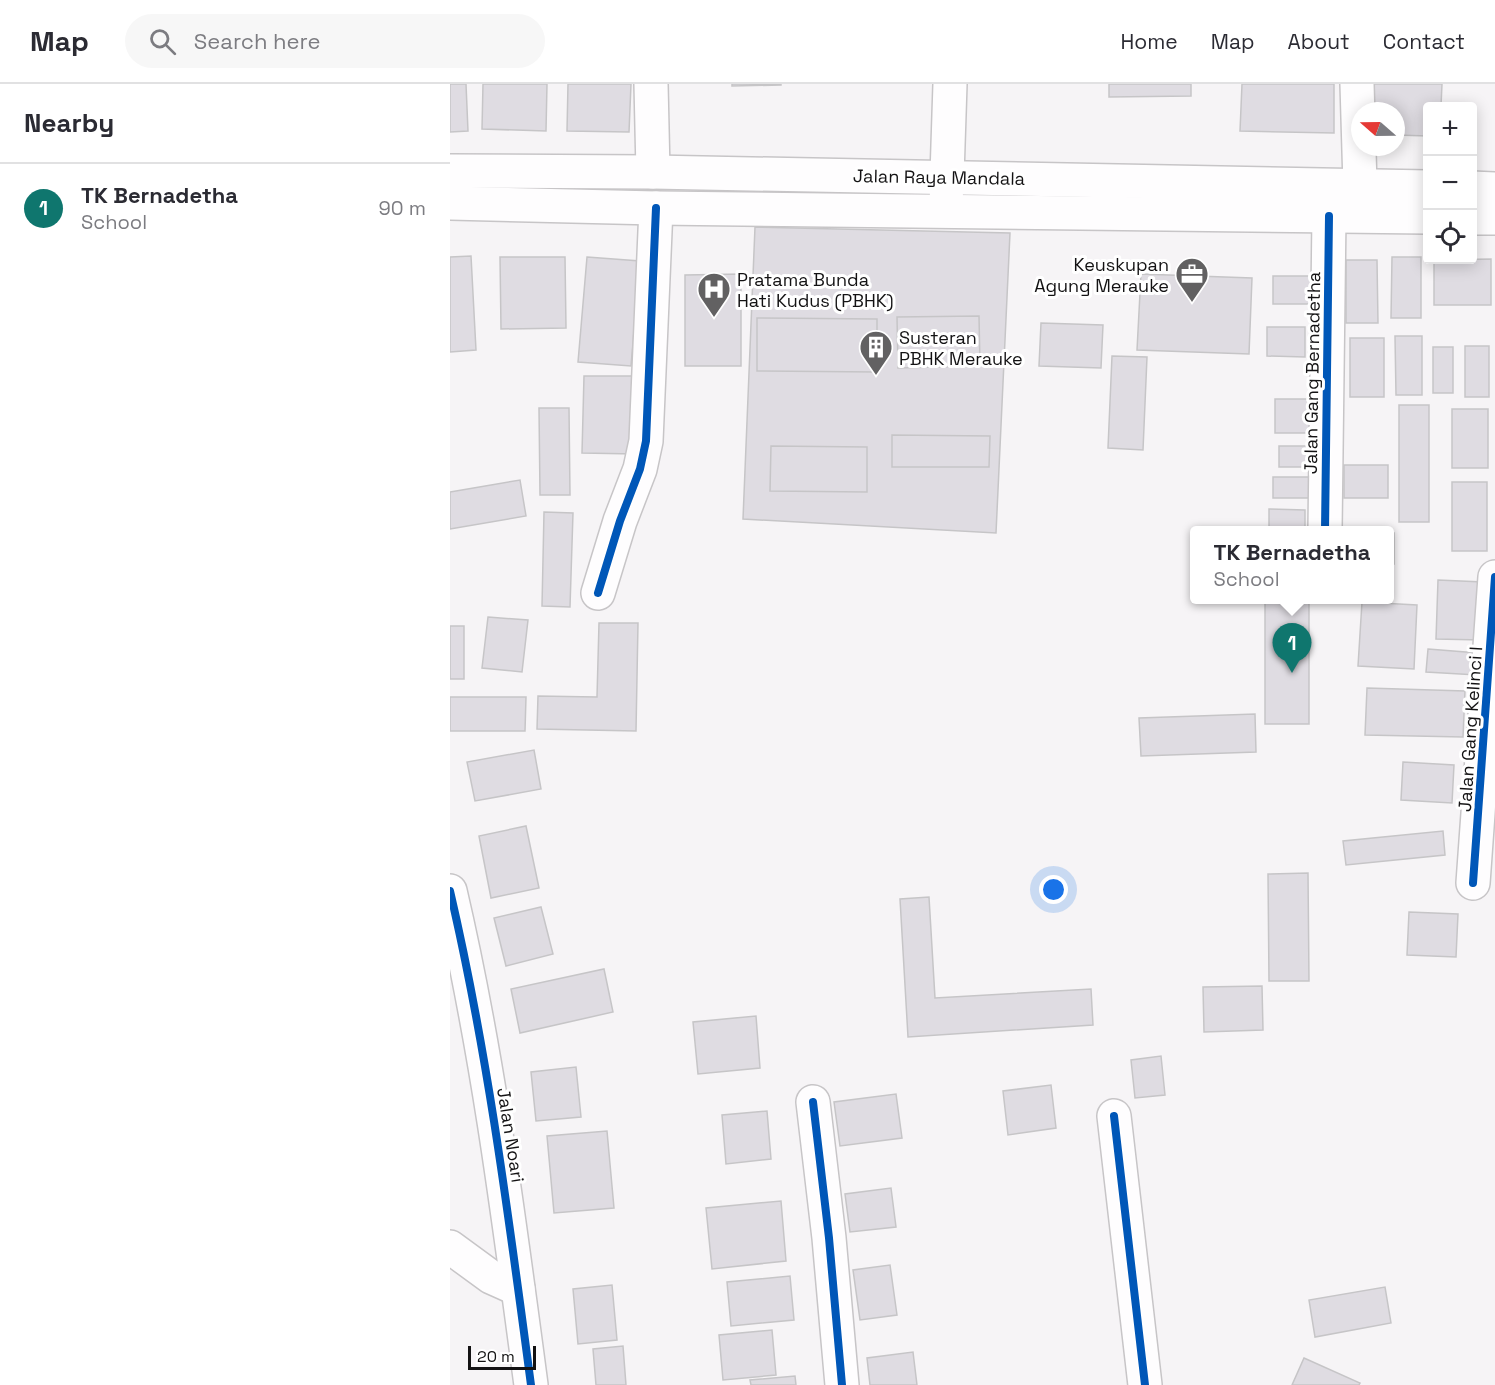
<!DOCTYPE html>
<html lang="en">
<head>
<meta charset="utf-8">
<style>
	body { margin:0; font-family:"Space Grotesk",sans-serif; background:#f7f7f7; color:#2b2b33 }
	.controls { position:absolute; right:18px; top:18px; display:grid; overflow:hidden; border-radius:6px; box-shadow:0 3px 15px #0003 }
	.controls button { width:54px; height:54px; display:grid; place-items:center; padding:0; border:0; border-bottom:2px solid #e1e1e2; background:#fff; color:#2b2b33; font:30px sans-serif }
	.compass { position:absolute; left:901px; top:18px; width:54px; height:54px; border-radius:50%; background:#fff; box-shadow:0 3px 15px #0003; rotate:290deg }
	.scale { position:absolute; left:18px; bottom:15px; width:68px; box-sizing:border-box; padding-left:6px; border:3px solid #131213; border-top:0; font-size:16px; line-height:21px; white-space:nowrap; color:#131213; -webkit-text-stroke:4px #fff; paint-order:stroke }
	.you { position:absolute; left:604px; top:806px; width:21px; height:21px; margin:-15px; border:4px solid #fff; border-radius:50%; background:#1a73e8; box-shadow:0 0 0 9px #1a73e833 }
	.badge { display:grid; place-items:center; width:39px; height:39px; border-radius:50%; background:#0f766e; color:#fff; font-size:20px; font-weight:700 }
	.pin { position:absolute; translate:-50% -50px; filter:drop-shadow(0 2px 3px #0008) }
	.pin::after { content:''; position:absolute; top:32px; width:21px; height:18px; background:inherit; clip-path:polygon(0 0,100% 0,50% 100%) }
	.popup { position:absolute; left:740px; top:442px; width:204px; height:78px; box-sizing:border-box; display:grid; place-content:center; border-radius:6px; background:#fff; filter:drop-shadow(0 2px 4px #0005); font-size:20px; white-space:nowrap; color:#7c7c81 }
	.popup b { font-size:22px; color:#2b2b33 }
	.popup::after { content:''; position:absolute; left:50%; top:100%; margin-left:-12px; border:12px solid transparent; border-top-color:#fff }
	.list { margin:0; padding:0; list-style:none }
	h2 { display:flex; justify-content:space-between; align-items:center; height:78px; margin:0; padding:0 24px; font-size:26px }
	h2 small { font-size:20px; font-weight:400; color:#7c7c81 }
	.list li { display:grid; grid-template-columns:39px 1fr auto; gap:18px; align-items:center; box-sizing:border-box; height:90px; padding:0 24px; border-top:2px solid #e1e1e2 }
	.list b { display:block; font-size:22px; white-space:nowrap }
	.list p { margin:0; font-size:20px; white-space:nowrap; color:#7c7c81 }
	.list em { font-size:20px; font-style:normal; color:#7c7c81 }
	.icon { flex:none; width:33px; height:33px; fill:none; stroke:currentColor; stroke-width:2; stroke-linecap:round; stroke-linejoin:round }
	.map { position:relative; flex:none; width:1045px; height:1301px; overflow:hidden }
	header { display:flex; align-items:center; gap:36px; box-sizing:border-box; height:84px; padding:0 30px; background:#fff; border-bottom:2px solid #e1e1e2 }
	header strong { font-size:28px }
	nav { display:flex; gap:33px; margin-inline-start:auto; font-size:21px }
	.search { width:420px; height:54px; background:#f7f7f7; display:flex; align-items:center; gap:15px; box-sizing:border-box; padding:0 21px; border-radius:33px; color:#7c7c81; font-size:22px }
	main { display:flex }
	aside { flex:1; background:#fff }
	.map>svg:first-child { display:block }
	.building { fill:#dfdce2; stroke:#c6c5c7; stroke-width:1.5 }
	.lines { fill:none; stroke-linecap:round; stroke-linejoin:round }
	.minor-casing { stroke:#c7c5c7; stroke-width:36 }
	.highway-casing { stroke:#c7c5c7; stroke-width:36 }
	.minor { stroke:#fefdfe; stroke-width:33 }
	.highway { stroke:#fefdfe; stroke-width:33 }
	.cycleway-casing { stroke:#fff; stroke-width:11 }
	.cycleway { stroke:#0057b8; stroke-width:8 }
	.labels { text-anchor:middle; dominant-baseline:central; stroke-width:6; stroke-linejoin:round; paint-order:stroke }
	.street-label { font-size:18px; fill:#131213; stroke:#fff }
	.poi-label { font-size:18px; fill:#131213; stroke:#fff; text-anchor:start }
</style>
</head>
<body>
<header>
<strong>Map</strong>
<div class="search"><svg class="icon" aria-label="search" viewBox="0 0 24 24"><circle cx="10" cy="10" r="6"/><path d="M15 15l6 6"/></svg>Search here</div>
<nav><a>Home</a><a>Map</a><a>About</a><a>Contact</a></nav>
</header>
<main>
<aside>
<h2>Nearby<small></small></h2>
<ul class="list">
<li><span class="badge">1</span><div><b>TK Bernadetha</b><p>School</p></div><em>90 m</em></li>
</ul>
</aside>
<div class="map">
<svg width="1045" height="1301" viewBox="0 0 1045 1301">
	<rect width="100%" height="100%" fill="#f6f4f6"/>
	<!-- building -->
	<g class="building">
		<polygon points="0,0 16,0 18,47 0,48"/>
		<polygon points="33,0 97,0 96,47 32,45"/>
		<polygon points="118,0 181,0 179,48 117,47"/>
		<polygon points="282,0 331,0 331,1 282,2"/>
		<polygon points="659,0 741,0 741,12 659,13"/>
		<polygon points="792,0 884,0 884,49 790,47"/>
		<polygon points="918,0 992,0 991,22 978,22 978,52 946,51 946,27 917,27"/>
		<polygon points="305,143 560,149 546,449 293,435"/>
		<polygon points="21,172 26,266 0,268 0,173"/>
		<polygon points="50,173 115,173 116,244 51,245"/>
		<polygon points="137,173 190,177 181,282 128,278"/>
		<polygon points="942,173 971,173 971,234 941,234"/>
		<polygon points="1041,175 1041,221 984,221 984,176"/>
		<polygon points="896,176 927,176 928,239 896,239"/>
		<polygon points="291,190 291,282 235,282 235,191"/>
		<polygon points="691,190 802,194 799,270 687,266"/>
		<polygon points="823,192 866,192 865,220 823,220"/>
		<polygon points="529,232 530,282 448,284 447,233"/>
		<polygon points="307,234 427,235 427,288 307,287"/>
		<polygon points="591,239 653,241 651,284 589,282"/>
		<polygon points="817,243 855,243 855,273 817,272"/>
		<polygon points="945,252 972,252 972,311 946,311"/>
		<rect x="900" y="254" width="34" height="59"/>
		<rect x="1015" y="262" width="24" height="51"/>
		<rect x="983" y="263" width="20" height="46"/>
		<polygon points="662,272 697,273 693,366 658,364"/>
		<polygon points="134,292 186,292 185,370 132,369"/>
		<rect x="825" y="315" width="40" height="34"/>
		<rect x="949" y="321" width="30" height="117"/>
		<polygon points="89,324 119,324 120,411 90,411"/>
		<rect x="1002" y="325" width="36" height="59"/>
		<polygon points="442,351 540,352 539,383 442,383"/>
		<polygon points="321,362 417,363 417,408 320,407"/>
		<rect x="829" y="362" width="30" height="21"/>
		<rect x="894" y="381" width="44" height="33"/>
		<polygon points="823,393 862,393 863,414 823,414"/>
		<polygon points="70,396 76,432 0,445 0,408"/>
		<rect x="1002" y="398" width="35" height="69"/>
		<polygon points="819,425 855,426 855,446 819,446"/>
		<polygon points="94,428 123,429 120,523 92,522"/>
		<rect x="940" y="449" width="4" height="31"/>
		<polygon points="988,496 1033,498 1031,556 986,555"/>
		<rect x="815" y="517" width="44" height="123"/>
		<polygon points="912,518 967,521 964,585 908,582"/>
		<polygon points="38,533 78,536 72,588 32,584"/>
		<polygon points="149,539 188,539 186,647 87,645 88,612 147,613"/>
		<rect x="0" y="542" width="14" height="53"/>
		<polygon points="978,565 1028,569 1027,591 976,588"/>
		<polygon points="917,604 1015,607 1013,653 915,651"/>
		<polygon points="0,613 76,613 75,647 0,647"/>
		<polygon points="805,630 806,668 691,672 689,634"/>
		<polygon points="84,666 91,705 25,717 17,678"/>
		<polygon points="953,678 1004,681 1002,719 951,716"/>
		<polygon points="76,742 89,804 41,814 29,752"/>
		<polygon points="993,747 995,771 896,781 893,757"/>
		<polygon points="858,789 859,897 819,897 818,790"/>
		<polygon points="479,813 485,914 641,905 643,941 458,953 450,815"/>
		<polygon points="91,823 103,870 56,882 44,834"/>
		<polygon points="959,828 1008,830 1006,873 957,871"/>
		<polygon points="154,885 163,928 70,949 61,905"/>
		<polygon points="812,902 813,946 754,948 753,903"/>
		<polygon points="306,932 310,984 248,990 243,938"/>
		<polygon points="711,972 715,1011 685,1014 681,976"/>
		<polygon points="126,983 131,1033 86,1037 81,988"/>
		<polygon points="601,1001 606,1044 558,1051 553,1007"/>
		<polygon points="446,1010 452,1054 390,1062 384,1018"/>
		<polygon points="317,1027 321,1075 276,1080 272,1031"/>
		<polygon points="157,1047 164,1124 104,1129 97,1052"/>
		<polygon points="441,1104 446,1143 400,1148 395,1110"/>
		<polygon points="331,1117 336,1177 262,1185 256,1124"/>
		<polygon points="440,1181 447,1231 410,1236 403,1186"/>
		<polygon points="340,1192 344,1236 281,1242 277,1198"/>
		<polygon points="162,1201 167,1256 128,1260 123,1205"/>
		<polygon points="935,1203 941,1239 865,1253 859,1216"/>
		<polygon points="322,1246 326,1291 273,1296 269,1251"/>
		<polygon points="173,1262 176,1301 146,1301 143,1265"/>
		<polygon points="463,1268 467,1301 420,1301 417,1274"/>
		<polygon points="854,1274 910,1299 909,1301 842,1301"/>
		<polygon points="345,1292 346,1301 301,1301 300,1296"/>
	</g>
	<g class="lines">
		<defs>
			<g id="minor">
				<polyline points="201,0 203,88"/>
				<polyline points="907,0 910,101"/>
				<polyline points="496,122 500,0"/>
				<polyline points="875,446 879,132"/>
				<polyline points="148,509 170,437 190,385 196,357 206,124"/>
				<polyline points="1023,799 1045,493"/>
				<path d="M0 807C38 970 59 1136 81 1301"/>
				<polyline points="363,1018 379,1154 392,1301"/>
				<polyline points="664,1032 695,1301"/>
				<polyline points="0,1163 41,1193 68,1205"/>
			</g>
			<g id="highway">
				<polyline points="0,87 203,88 978,103"/>
				<polyline points="1022,104 1045,105"/>
				<polyline points="0,119 206,124 978,133"/>
				<polyline points="1022,134 1045,134"/>
			</g>
		</defs>
		<!-- minor casing -->
		<use href="#minor" class="minor-casing"/>
		<!-- highway casing -->
		<use href="#highway" class="highway-casing"/>
		<!-- minor -->
		<use href="#minor" class="minor"/>
		<!-- highway -->
		<use href="#highway" class="highway"/>
		<defs>
			<g id="cycleway">
				<polyline points="875,446 879,132"/>
				<polyline points="148,509 170,437 190,385 196,357 206,124"/>
				<polyline points="1023,799 1045,493"/>
				<path d="M0 807C38 970 59 1136 81 1301"/>
				<polyline points="363,1018 379,1154 392,1301"/>
				<polyline points="664,1032 695,1301"/>
			</g>
		</defs>
		<!-- cycleway casing -->
		<use href="#cycleway" class="cycleway-casing"/>
		<!-- cycleway -->
		<use href="#cycleway" class="cycleway"/>
	</g>
	<!-- icons -->
	<defs>
		<symbol id="office-pin" viewBox="-11 -11 22 30"><path d="M0 17L-7.5 6A9.5 9.5 0 1 1 7.5 6Z" fill="#626162" stroke="#fff"/><path d="M-6-3h4V-5.5h4V-3h4V5H-6ZM-1-4.5V-3h2v-1.5ZM-6 0V1H6V0Z" fill="#fff"/></symbol>
		<symbol id="hospital-pin" viewBox="-11 -11 22 30"><path d="M0 17L-7.5 6A9.5 9.5 0 1 1 7.5 6Z" fill="#626162" stroke="#fff"/><path d="M-5-5h3v3.5h4V-5h3V5h-3V1.5h-4V5h-3Z" fill="#fff"/></symbol>
		<symbol id="building-pin" viewBox="-11 -11 22 30"><path d="M0 17L-7.5 6A9.5 9.5 0 1 1 7.5 6Z" fill="#626162" stroke="#fff"/><path d="M-4-6H4V6H1V3H-1V6H-4ZM-2.5-4.3h1.7v1.8h-1.7ZM.8-4.3h1.7v1.8H.8ZM-2.5-1h1.7V.8h-1.7ZM.8-1h1.7V.8H.8Z" fill="#fff"/></symbol>
	</defs>
	<g fill-rule="evenodd">
		<use href="#office-pin" x="723" y="171" width="38" height="52"/>
		<use href="#hospital-pin" x="245" y="186" width="38" height="52"/>
		<use href="#building-pin" x="407" y="244" width="38" height="52"/>
	</g>
	<g class="labels">
		<!-- street labels -->
		<g class="street-label">
			<text transform="translate(489 93) rotate(1)">Jalan Raya Mandala</text>
			<text transform="translate(862 289) rotate(-89)">Jalan Gang Bernadetha</text>
			<text transform="translate(1020 645) rotate(-86)">Jalan Gang Kelinci I</text>
			<text transform="translate(61 1051) rotate(81)">Jalan Noari</text>
		</g>
		<!-- poi labels -->
		<g class="poi-label">
			<text x="719" y="180" text-anchor="end">Keuskupan<tspan x="719" dy="21">Agung Merauke</tspan></text>
			<text x="287" y="195">Pratama Bunda<tspan x="287" dy="21">Hati Kudus (PBHK)</tspan></text>
			<text x="449" y="253">Susteran<tspan x="449" dy="21">PBHK Merauke</tspan></text>
		</g>
	</g>
</svg>
<div class="controls">
<button>+</button>
<button>−</button>
<button><svg class="icon" aria-label="locate" viewBox="0 0 24 24"><circle cx="12" cy="12" r="6"/><path d="M12 2v4M12 18v4M2 12h4M18 12h4"/></svg></button>
</div>
<svg class="compass" viewBox="-18 -18 36 36"><path d="M0-13l5 13h-10z" fill="#e53935"/><path d="M0 13l5-13h-10z" fill="#7c7c81"/></svg>
<div class="scale">20 m</div>
<div class="you"></div>
<div class="pin badge" style="left:842px;top:589px">1</div>
<div class="popup"><b>TK Bernadetha</b>School</div>
</div>
</main>
</body>
</html>
